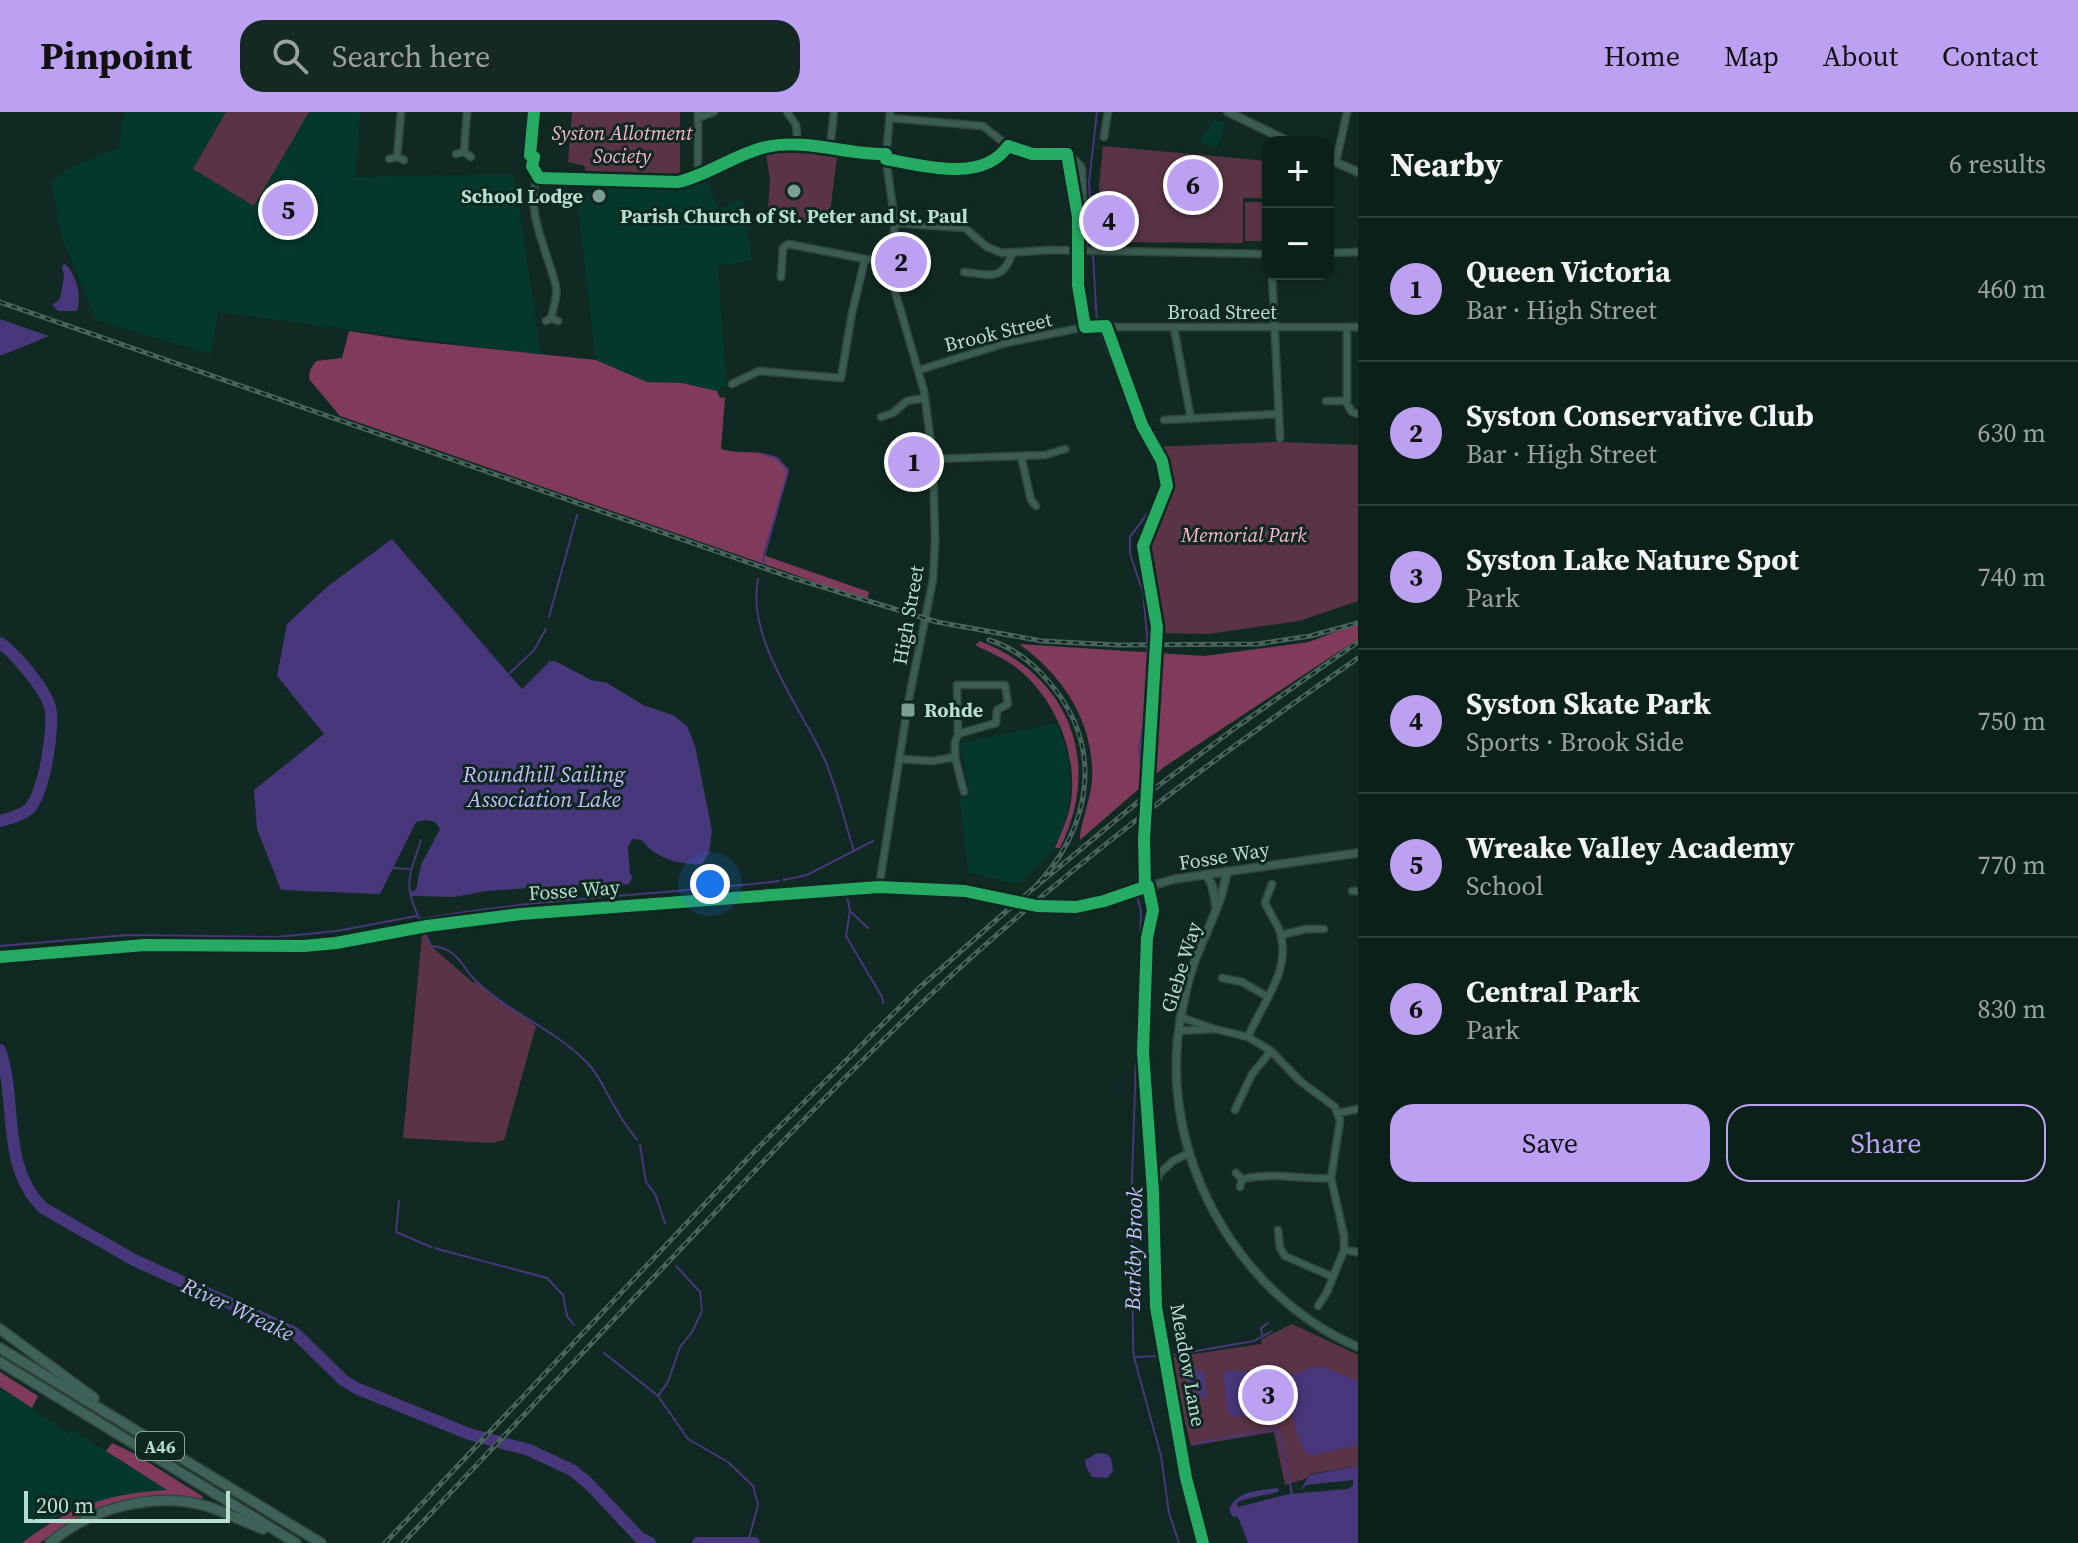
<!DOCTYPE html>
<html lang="en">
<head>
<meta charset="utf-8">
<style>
	body { margin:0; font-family:"Source Serif 4",serif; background:#152823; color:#f1f3f6 }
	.controls { position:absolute; right:24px; top:24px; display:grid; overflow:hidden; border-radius:16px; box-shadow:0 2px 6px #0004 }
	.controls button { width:72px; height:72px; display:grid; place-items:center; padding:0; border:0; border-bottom:2px solid #2c3e39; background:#0c201a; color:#f1f3f6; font:40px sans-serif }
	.scale { position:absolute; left:24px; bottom:20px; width:206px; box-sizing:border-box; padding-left:8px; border:4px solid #b7ddd0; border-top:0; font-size:22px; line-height:28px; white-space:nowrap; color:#b7ddd0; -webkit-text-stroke:6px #0e2720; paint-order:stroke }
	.you { position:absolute; left:710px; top:772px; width:28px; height:28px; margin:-20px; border:6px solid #fff; border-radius:50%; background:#1a73e8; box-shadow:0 0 0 12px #1a73e833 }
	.badge { display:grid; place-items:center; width:52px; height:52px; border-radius:50%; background:#bca0f2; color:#111; font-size:26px; font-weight:700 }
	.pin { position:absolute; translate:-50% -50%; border:4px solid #fff; box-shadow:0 2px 8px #0006 }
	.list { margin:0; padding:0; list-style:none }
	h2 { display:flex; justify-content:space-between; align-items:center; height:104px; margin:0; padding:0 32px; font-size:34px }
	h2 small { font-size:26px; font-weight:400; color:#9aa3a2 }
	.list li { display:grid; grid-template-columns:52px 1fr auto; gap:24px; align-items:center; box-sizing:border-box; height:144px; padding:0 32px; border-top:2px solid #2c3e39 }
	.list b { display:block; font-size:30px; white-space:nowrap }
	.list p { margin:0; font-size:26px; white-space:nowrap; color:#9aa3a2 }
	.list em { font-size:26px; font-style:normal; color:#9aa3a2 }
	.actions { display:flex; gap:16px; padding:24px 32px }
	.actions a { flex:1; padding:18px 0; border:2px solid #bca0f2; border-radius:24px; text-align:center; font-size:28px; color:#bca0f2 }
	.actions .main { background:#bca0f2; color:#111 }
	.icon { flex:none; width:44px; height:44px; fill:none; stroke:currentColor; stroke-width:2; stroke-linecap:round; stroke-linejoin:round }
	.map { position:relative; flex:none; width:1358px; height:1431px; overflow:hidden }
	header { display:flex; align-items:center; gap:48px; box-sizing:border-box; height:112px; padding:0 40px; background:#bca0f2; color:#111 }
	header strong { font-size:38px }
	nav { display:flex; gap:44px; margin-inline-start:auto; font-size:28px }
	.search { width:560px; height:72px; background:#152823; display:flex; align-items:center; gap:20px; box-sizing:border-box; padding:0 28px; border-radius:24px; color:#9aa3a2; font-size:30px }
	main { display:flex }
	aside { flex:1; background:#0c201a }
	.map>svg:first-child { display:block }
	.built { fill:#05382d }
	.green { fill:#5a3446 }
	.forest { fill:#7f3a5c }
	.water { fill:#48377a }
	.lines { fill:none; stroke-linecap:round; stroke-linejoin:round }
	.stream { stroke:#48377a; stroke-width:2 }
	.river { stroke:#48377a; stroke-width:12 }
	.minor-casing { stroke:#324640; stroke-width:9 }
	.tertiary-casing { stroke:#324640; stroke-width:10 }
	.trunk-casing { stroke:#324640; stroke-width:12 }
	.minor { stroke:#3a5c53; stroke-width:6 }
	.tertiary { stroke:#3a5c53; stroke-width:7 }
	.trunk { stroke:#3e6259; stroke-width:9 }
	.rail-casing { stroke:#49635d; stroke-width:5 }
	.rail { stroke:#0e2720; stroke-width:2; stroke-dasharray:6; stroke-linecap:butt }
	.cycleway-casing { stroke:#0e2720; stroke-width:17 }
	.cycleway { stroke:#26ab63; stroke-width:12 }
	.poi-dot { fill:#7d9e93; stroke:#0e2720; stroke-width:3 }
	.labels { text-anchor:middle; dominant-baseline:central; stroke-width:6; stroke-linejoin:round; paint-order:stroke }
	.shield { fill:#0e2720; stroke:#84a69b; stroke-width:2 }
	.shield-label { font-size:18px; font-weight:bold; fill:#b7ddd0 }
	.park-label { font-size:20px; font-style:italic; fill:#fdb5d3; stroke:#0e2720 }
	.poi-label { font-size:20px; font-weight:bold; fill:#b7ddd0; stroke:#0e2720; text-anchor:end }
	.street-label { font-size:20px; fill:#b7ddd0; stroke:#0e2720 }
	.water-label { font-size:22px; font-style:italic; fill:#c8bcfd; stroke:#0e2720 }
</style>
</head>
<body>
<header>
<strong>Pinpoint</strong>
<div class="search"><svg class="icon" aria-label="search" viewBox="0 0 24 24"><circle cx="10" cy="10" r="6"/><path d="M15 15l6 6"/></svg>Search here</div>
<nav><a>Home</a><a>Map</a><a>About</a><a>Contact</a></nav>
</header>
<main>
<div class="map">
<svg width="1358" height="1431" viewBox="0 0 1358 1431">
	<rect width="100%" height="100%" fill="#102a23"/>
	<!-- built -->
	<g class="built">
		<polygon points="125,0 360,0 355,65 514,62 541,243 218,200 210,242 96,208 62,126 51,70 69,56 118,36"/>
		<polygon points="1213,8 1225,11 1218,36 1200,31 1204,20 1208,20"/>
		<polygon points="706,66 719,98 742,86 752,148 718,154 726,274 717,279 682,271 647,271 596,248 577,86 593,79 595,73 671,76 675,80"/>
		<polygon points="1058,611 1069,647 1070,686 1064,715 1055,736 1022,769 1014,772 968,760 960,687 970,682 960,631"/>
		<polygon points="0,1275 69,1322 72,1318 169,1378 121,1383 83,1394 50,1409 22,1431 0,1431"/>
	</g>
	<!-- green -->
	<g class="green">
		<polygon points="226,0 309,0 254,94 193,57"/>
		<polygon points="572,0 680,0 680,63 664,68 585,62 585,54 568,50"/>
		<polygon points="1103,34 1268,49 1268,86 1243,86 1243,131 1102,130 1099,74"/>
		<polygon points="790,37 837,45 829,109 794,111 768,98 770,69 766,41"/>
		<rect x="1245" y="90" width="23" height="39"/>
		<polygon points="1279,330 1358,333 1358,489 1299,509 1208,522 1155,521 1138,431 1165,373 1151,335"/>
		<polygon points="422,823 425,823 431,834 472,870 477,871 536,914 504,1028 492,1031 403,1026"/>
		<polygon points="1292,1212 1358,1243 1358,1354 1310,1362 1305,1367 1285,1373 1274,1320 1191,1334 1168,1246 1261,1232 1262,1227"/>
	</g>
	<!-- forest -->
	<g class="forest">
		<path d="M349 219 406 228 596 248 647 270 682 271 717 279 720 286 725 285 721 337C749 345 769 332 789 358L763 443 869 480 867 488 340 304 309 267 310 258 316 249 342 246Z"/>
		<path d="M1358 511V527L1164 655 1080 728C1080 710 1091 688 1092 668 1095 612 1063 563 1019 532L1204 544 1309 530Z"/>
		<path d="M980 529C1069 564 1103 650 1060 736H1055C1063 717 1072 698 1072 677 1074 633 1052 584 1018 557 1006 547 989 540 975 533Z"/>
		<polygon points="0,1260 38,1284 32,1296 0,1275"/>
		<path d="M112 1331 135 1342 202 1384 204 1389 142 1386 112 1391 63 1414 40 1431H22C68 1395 109 1381 167 1378L106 1339Z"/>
	</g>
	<!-- water -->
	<g class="water">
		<path d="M65 152C77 162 82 186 77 199H58L52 193 60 187 64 165 62 154Z"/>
		<polygon points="0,207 49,224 0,244"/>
		<path d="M392 427 522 577 550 549H555L591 568 607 571 645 594 673 603 687 614 695 634 712 719 709 741 702 752C682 754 652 745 642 728L632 727 628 735 630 762 633 764 629 772 582 776 579 773 486 779 455 785 410 784 409 780 416 778 421 753 440 717 435 710 426 708 416 710 380 782 281 778 257 717 254 678 324 622 277 564 287 512 328 474Z"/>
		<polygon points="1194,1252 1197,1259 1204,1260 1207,1285 1203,1286 1195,1278 1186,1280 1189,1260"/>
		<polygon points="1312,1255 1323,1255 1358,1269 1358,1333 1313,1343 1306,1341 1300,1331 1292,1302 1287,1299 1235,1305 1228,1301 1223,1262 1226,1259 1262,1259 1285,1266"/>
		<polygon points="1097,1341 1107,1342 1111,1346 1113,1359 1107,1366 1092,1365 1086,1355 1085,1348"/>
		<path d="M1358 1354V1431H1248L1238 1405 1232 1404 1229 1397C1238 1378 1259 1379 1278 1376L1279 1379C1266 1385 1250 1383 1237 1391L1238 1395 1289 1382 1347 1377 1353 1374V1368L1306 1373 1300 1379 1309 1363Z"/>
	</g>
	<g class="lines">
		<!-- stream -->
		<g class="stream">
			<polyline points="1093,136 1089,70 1097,0"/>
			<polyline points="1093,143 1097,212"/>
			<path d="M1099 218C1117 272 1148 321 1163 376L1153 394 1130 425V442L1143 480 1147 523 1148 594 1139 635 1143 673 1137 773"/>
			<polyline points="762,452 788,359 777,346 763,342"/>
			<path d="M758 467C746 526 799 593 823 644 837 674 844 708 854 739"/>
			<polyline points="549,505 577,403"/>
			<polyline points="510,561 534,538 546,517"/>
			<polyline points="393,756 409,757"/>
			<polyline points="783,768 807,763 873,729"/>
			<polyline points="1136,780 1141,799 1132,1067 1133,1234 1134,1245 1161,1344 1169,1401 1179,1431"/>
			<polyline points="847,784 850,799 846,824 882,885 883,891"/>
			<polyline points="851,800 868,816"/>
			<path d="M421 807C539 786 659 783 779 769"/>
			<path d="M421 811C403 772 408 768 421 728"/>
			<path d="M423 817 431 834C459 836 460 854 477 870 512 903 559 919 591 955 600 966 606 980 613 992 620 1005 628 1016 637 1028"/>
			<polyline points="0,834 127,823 277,825 337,819 416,804"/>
			<polyline points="640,1033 646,1070 655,1082 665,1111"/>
			<polyline points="399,1089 396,1120 431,1135"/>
			<polyline points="434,1136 547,1166 563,1183 567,1204 574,1213"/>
			<polyline points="676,1154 700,1180 702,1199 692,1220 680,1235 668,1270 658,1284 688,1327 728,1350 753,1374 758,1393 748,1430"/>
			<polyline points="1262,1223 1261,1216 1268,1211"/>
			<polyline points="604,1241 657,1283"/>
			<polyline points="1167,1244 1254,1229 1272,1219"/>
			<polyline points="1135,1245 1161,1244"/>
			<polyline points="1193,1332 1276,1316 1280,1324 1292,1382"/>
		</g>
		<!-- river -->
		<g class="river">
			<path d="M0 531C15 541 45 577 50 595 55 614 44 683 29 697 21 704 10 706 0 709"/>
			<path d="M0 938C18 991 0 1053 43 1096L134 1148 295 1221 343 1268 356 1276 469 1322 529 1338 572 1358 589 1372 639 1425 650 1431"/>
			<polyline points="698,1431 754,1431"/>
		</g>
		<defs>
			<g id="minor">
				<polyline points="698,0 698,55 702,62"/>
				<polyline points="787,0 796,13 798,32"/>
				<polyline points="698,6 714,0"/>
				<polyline points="889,6 983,14 1008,34"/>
				<polyline points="1104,25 1108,0"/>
				<polyline points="830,36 834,0"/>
				<polyline points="464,40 467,0"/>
				<polyline points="456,42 464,40 471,45"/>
				<polyline points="530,43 534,0"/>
				<polyline points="397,45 401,0"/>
				<polyline points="389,47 397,45 404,48"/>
				<path d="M886 47C923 54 983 71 1008 34 1016 38 1025 41 1034 42 1054 45 1071 36 1082 57L1084 138"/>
				<polyline points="1336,50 1347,0"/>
				<polyline points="895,111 965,116 987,135 1002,141 1050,138 1268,142"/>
				<polyline points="1077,138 1079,186 1085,215"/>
				<polyline points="1328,141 1358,140"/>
				<path d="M964 160C989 163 1004 169 1012 141"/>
				<polyline points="1272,162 1280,326"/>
				<polyline points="781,165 783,136 788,132 865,147 890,149"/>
				<path d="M551 206C553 197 558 184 556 175 551 149 521 89 539 66L678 70C709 63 735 42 766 35 807 26 846 43 886 42"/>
				<polyline points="546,209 551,206 558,209"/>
				<polyline points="1347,215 1347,292 1352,300 1358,302"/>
				<polyline points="1174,216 1191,307"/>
				<polyline points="919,258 1006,231 1085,215 1358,215"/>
				<polyline points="732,272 759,259 841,266 852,201 865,147"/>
				<polyline points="1326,289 1347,289"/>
				<polyline points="881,305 893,301 907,289 925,286"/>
				<polyline points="1164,308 1278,302"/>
				<polyline points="1021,344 1031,388 1036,394"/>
				<polyline points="933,347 1045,343 1065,337"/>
				<polyline points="955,645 964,680"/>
				<polyline points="900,647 932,649 955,645 955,630 958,622 996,611 997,598 1008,592 1005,573 957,573 958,622"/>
				<polyline points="879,775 909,586 933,468 935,430 933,347 924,279 890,162 895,111 886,47 890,0"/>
				<polyline points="1352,779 1358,779"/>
				<polyline points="1281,823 1306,817 1324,817"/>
				<polyline points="1147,826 1153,798 1148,774"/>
				<polyline points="1222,866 1242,870 1268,885"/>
				<polyline points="1180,905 1212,916"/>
				<polyline points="1179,919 1215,917 1248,925 1271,939 1300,969 1335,995 1340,1009 1331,1066 1344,1124 1344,1138 1327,1180 1318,1194"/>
				<path d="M1248 925C1261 893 1290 861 1281 824 1279 812 1269 802 1265 790L1272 772"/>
				<polyline points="1235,998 1252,962 1271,939"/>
				<polyline points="1338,1001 1358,997"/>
				<polyline points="1189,1041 1173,1049 1160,1061 1153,1080 1156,1195 1186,1366 1203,1431"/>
				<polyline points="1236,1061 1242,1067 1240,1075"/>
				<path d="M1242 1067C1276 1059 1298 1068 1331 1066"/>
				<polyline points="1278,1118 1280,1136 1285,1144 1333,1165"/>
				<polyline points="1344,1138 1358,1140"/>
			</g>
			<g id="tertiary">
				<polyline points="1228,0 1290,30"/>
				<polyline points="1328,47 1358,60"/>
				<path d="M1227 759C1222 792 1205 821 1194 851 1188 868 1184 887 1181 904 1156 1037 1234 1182 1358 1235"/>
				<polyline points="1206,762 1212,773 1216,794"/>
				<polyline points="0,845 145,833 304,834 336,831 427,814 521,802 879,775 965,779 1037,794 1076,795 1175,767 1358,741"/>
			</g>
			<g id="trunk">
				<polyline points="0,1217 94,1286"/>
				<polyline points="0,1236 321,1431"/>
				<polyline points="0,1250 296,1431"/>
				<path d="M50 1431C90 1396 155 1379 206 1394 226 1400 244 1410 263 1417"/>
			</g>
		</defs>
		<!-- minor casing -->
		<use href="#minor" class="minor-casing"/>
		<!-- tertiary casing -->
		<use href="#tertiary" class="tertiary-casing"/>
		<!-- trunk casing -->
		<use href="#trunk" class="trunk-casing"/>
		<!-- minor -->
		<use href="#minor" class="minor"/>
		<!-- tertiary -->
		<use href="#tertiary" class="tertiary"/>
		<!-- trunk -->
		<use href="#trunk" class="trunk"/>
		<defs>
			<g id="rail">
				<polyline points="0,190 790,465 937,510 1042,529 1119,533 1257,532 1310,524 1358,511"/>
				<path d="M989 528C1012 535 1033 551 1049 570 1106 636 1091 717 1034 776"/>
				<polyline points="385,1431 751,1043 919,876 1011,795 1150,680 1235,616 1358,530"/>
				<path d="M403 1431C493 1335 583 1240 673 1145 756 1057 838 970 926 887 1060 761 1207 651 1358 546"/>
			</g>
		</defs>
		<!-- rail casing -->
		<use href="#rail" class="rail-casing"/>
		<!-- rail -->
		<use href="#rail" class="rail"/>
		<defs>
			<g id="cycleway">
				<path d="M534 0 530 43 534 45 532 54 539 66 678 70C709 63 735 42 766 35 807 26 846 43 886 42V47C923 54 983 71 1008 34L1032 42H1067"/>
				<polyline points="1067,42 1078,105 1078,173 1085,215 1106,214 1142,313 1162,349 1167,374 1143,434 1157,515 1144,727 1145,775"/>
				<polyline points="0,845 145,833 304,834 336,831 427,814 521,802 879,775 965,779 1037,794 1076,795 1104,789 1148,774 1153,798 1147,826 1143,940 1153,1080 1156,1195 1186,1366 1203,1431"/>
			</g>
		</defs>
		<!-- cycleway casing -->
		<use href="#cycleway" class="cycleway-casing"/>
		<!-- cycleway -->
		<use href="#cycleway" class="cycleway"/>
	</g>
	<!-- markers -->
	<g class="poi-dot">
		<circle cx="794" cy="79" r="8"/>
		<circle cx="599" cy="84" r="8"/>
		<rect x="900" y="590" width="16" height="16" rx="4"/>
	</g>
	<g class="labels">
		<!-- shield labels -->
		<rect class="shield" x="136" y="1320" width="48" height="28" rx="6"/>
		<g class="shield-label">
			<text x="160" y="1334">A46</text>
		</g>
		<!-- park labels -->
		<g class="park-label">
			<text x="622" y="21">Syston Allotment<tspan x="622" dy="23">Society</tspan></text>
			<text x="1244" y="423">Memorial Park</text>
		</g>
		<!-- poi labels -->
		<g class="poi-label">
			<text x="583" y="84">School Lodge</text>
			<text x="794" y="104" text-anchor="middle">Parish Church of St. Peter and St. Paul</text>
			<text x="924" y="598" text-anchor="start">Rohde</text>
		</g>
		<!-- street labels -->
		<g class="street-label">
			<text x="1222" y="200">Broad Street</text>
			<text transform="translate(998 220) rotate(-14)">Brook Street</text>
			<text transform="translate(908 503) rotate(-80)">High Street</text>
			<text transform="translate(1224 744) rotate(-9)">Fosse Way</text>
			<text transform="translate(574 778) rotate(-4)">Fosse Way</text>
			<text transform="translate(1181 855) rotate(-73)">Glebe Way</text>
			<text transform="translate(1188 1253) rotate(80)">Meadow Lane</text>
		</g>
		<!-- water labels -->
		<g class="water-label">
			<text x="544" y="662">Roundhill Sailing<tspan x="544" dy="25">Association Lake</tspan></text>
			<text transform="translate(1133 1137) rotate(-89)">Barkby Brook</text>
			<text transform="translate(238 1197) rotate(25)">River Wreake</text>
		</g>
	</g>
</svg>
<div class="controls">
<button>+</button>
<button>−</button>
</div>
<div class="scale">200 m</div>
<div class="you"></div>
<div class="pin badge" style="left:914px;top:350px">1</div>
<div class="pin badge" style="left:901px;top:150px">2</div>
<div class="pin badge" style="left:1268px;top:1283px">3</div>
<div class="pin badge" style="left:1109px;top:109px">4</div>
<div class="pin badge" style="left:288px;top:98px">5</div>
<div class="pin badge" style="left:1193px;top:73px">6</div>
</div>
<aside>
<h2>Nearby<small>6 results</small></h2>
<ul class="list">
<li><span class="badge">1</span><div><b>Queen Victoria</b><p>Bar · High Street</p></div><em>460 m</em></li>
<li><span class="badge">2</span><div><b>Syston Conservative Club</b><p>Bar · High Street</p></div><em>630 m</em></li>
<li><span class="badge">3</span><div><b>Syston Lake Nature Spot</b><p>Park</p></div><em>740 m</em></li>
<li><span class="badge">4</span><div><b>Syston Skate Park</b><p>Sports · Brook Side</p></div><em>750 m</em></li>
<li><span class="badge">5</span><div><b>Wreake Valley Academy</b><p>School</p></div><em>770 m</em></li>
<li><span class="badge">6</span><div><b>Central Park</b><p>Park</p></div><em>830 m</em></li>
</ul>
<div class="actions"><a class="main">Save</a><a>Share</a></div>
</aside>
</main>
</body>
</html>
